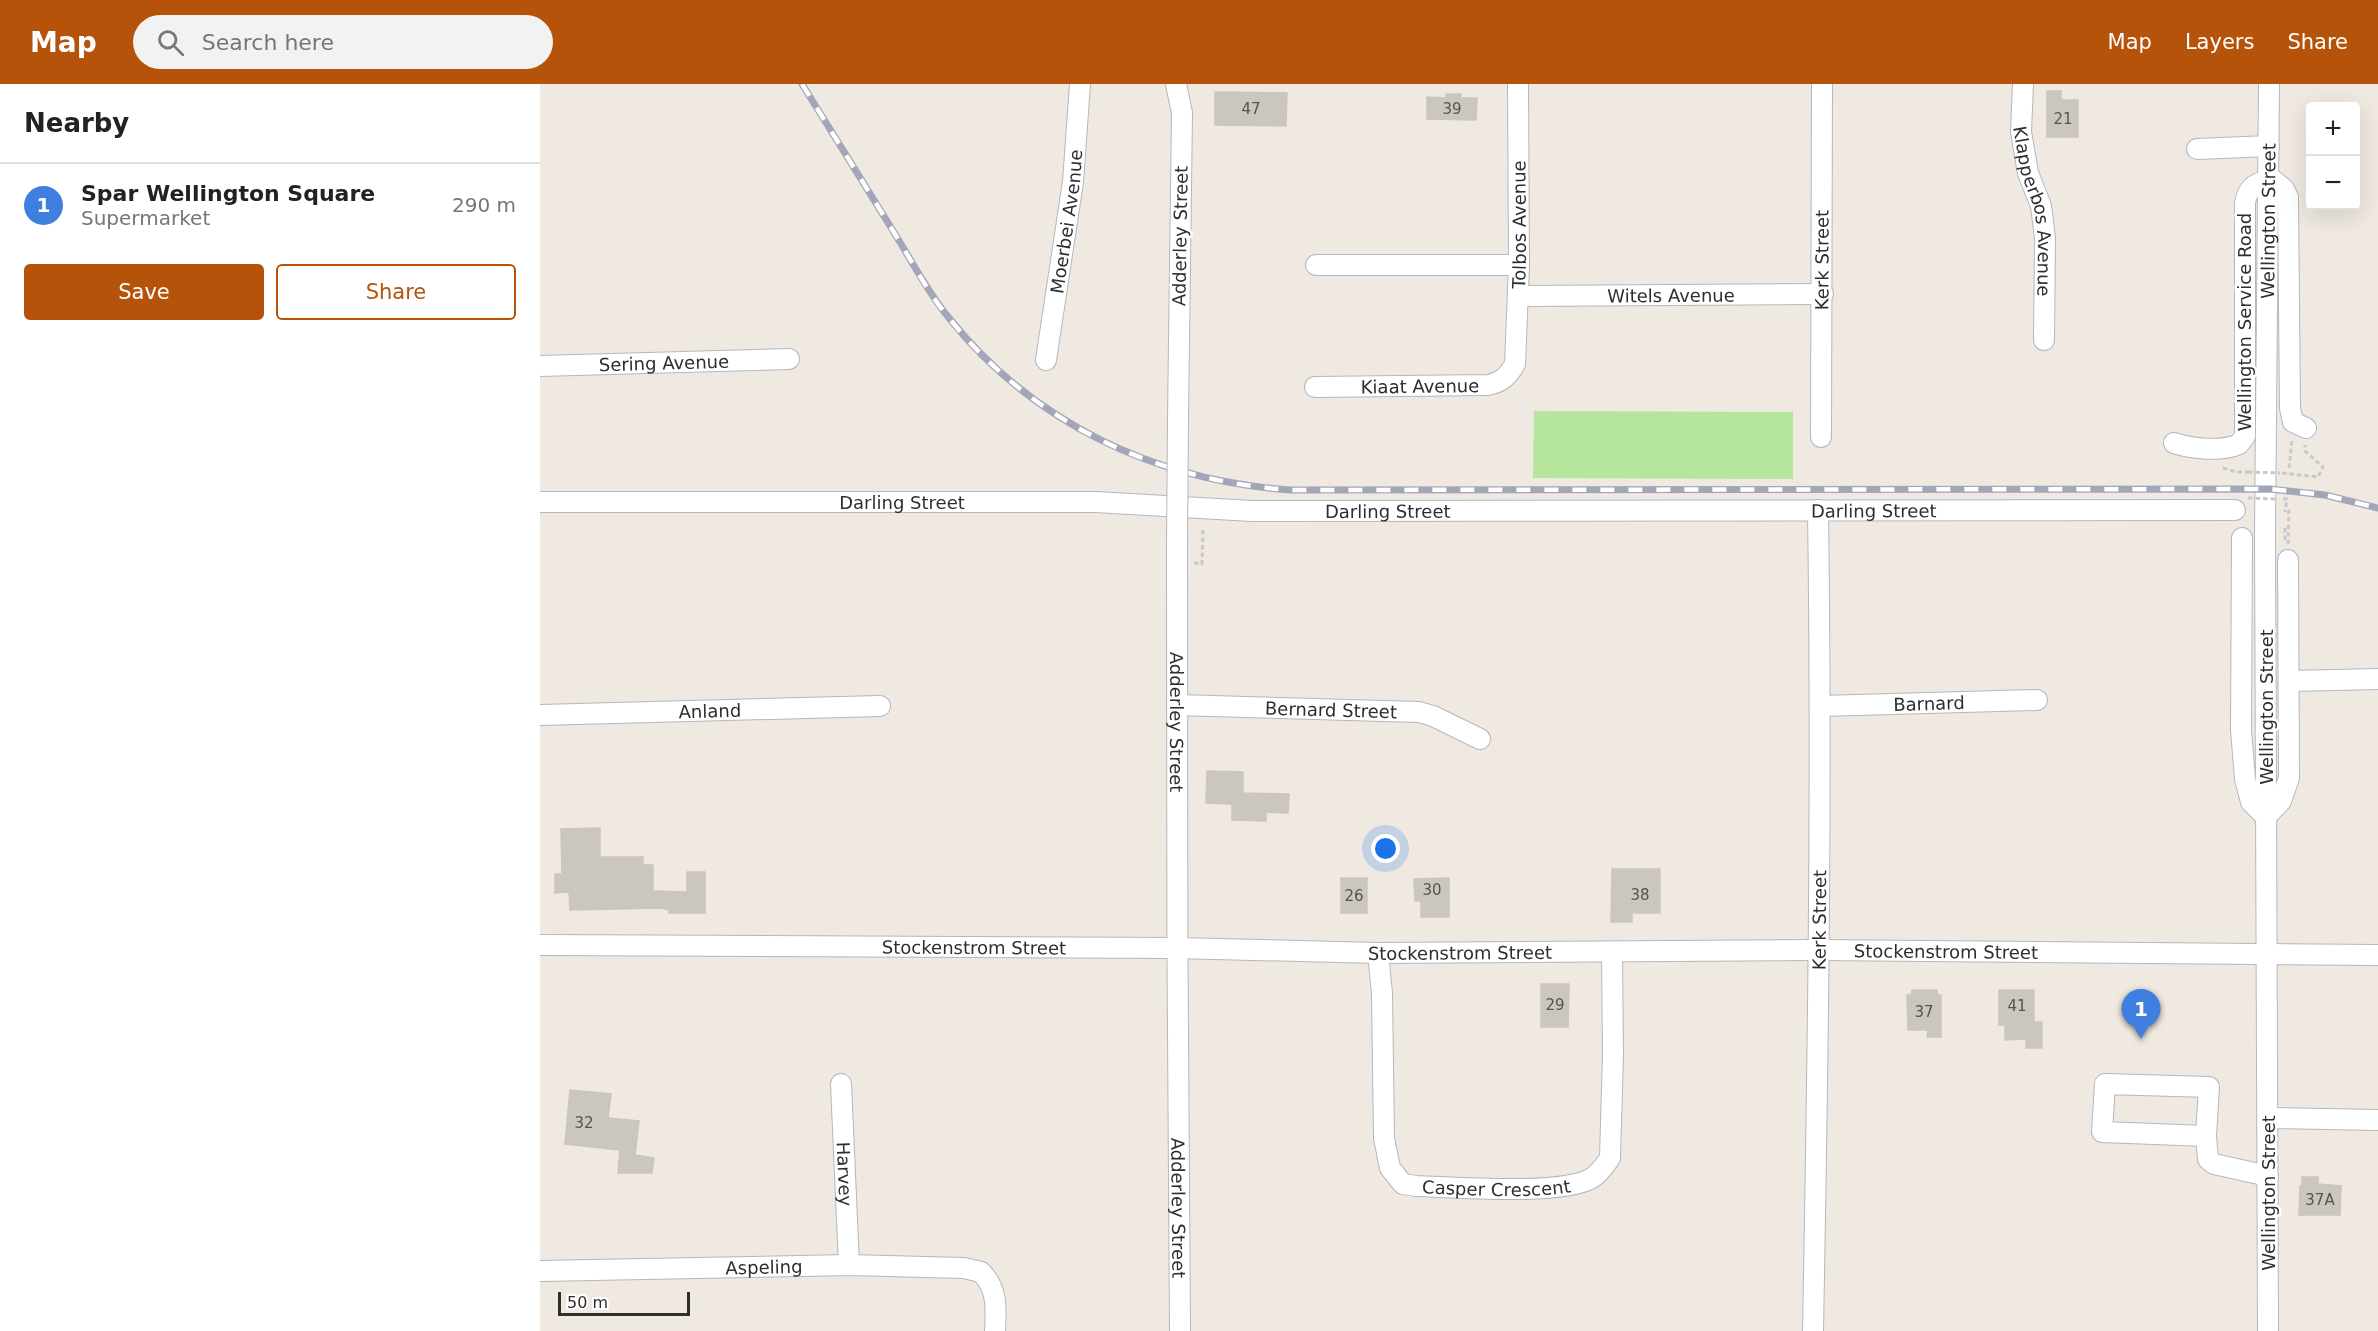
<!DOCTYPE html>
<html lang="en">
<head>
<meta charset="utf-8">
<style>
	body { margin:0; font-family:"DejaVu Sans",sans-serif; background:#f2f2f2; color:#222 }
	.controls { position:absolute; right:18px; top:18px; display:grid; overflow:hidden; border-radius:6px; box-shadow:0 6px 24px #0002 }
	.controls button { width:54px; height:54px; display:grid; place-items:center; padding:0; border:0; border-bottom:2px solid #e0e0e0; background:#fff; color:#222; font:30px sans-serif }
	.scale { position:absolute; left:18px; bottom:15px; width:132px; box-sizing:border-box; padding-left:6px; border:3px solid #2e2e2e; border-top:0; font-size:16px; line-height:21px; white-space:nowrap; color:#2e2e2e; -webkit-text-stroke:4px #fff; paint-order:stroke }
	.you { position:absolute; left:846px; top:765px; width:21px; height:21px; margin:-15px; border:4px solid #fff; border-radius:50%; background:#1a73e8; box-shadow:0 0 0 9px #1a73e833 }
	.badge { display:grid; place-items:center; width:39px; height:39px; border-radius:50%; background:#b45309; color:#fff; font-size:20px; font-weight:700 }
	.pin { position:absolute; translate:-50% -50px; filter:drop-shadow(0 2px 3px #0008) }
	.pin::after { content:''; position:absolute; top:32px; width:21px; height:18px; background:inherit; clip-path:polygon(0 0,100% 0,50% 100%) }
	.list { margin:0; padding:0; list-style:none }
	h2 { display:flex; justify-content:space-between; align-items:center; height:78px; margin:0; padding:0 24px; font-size:26px }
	h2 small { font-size:20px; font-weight:400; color:#767676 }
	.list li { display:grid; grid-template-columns:39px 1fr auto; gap:18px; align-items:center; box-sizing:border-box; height:84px; padding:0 24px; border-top:2px solid #e0e0e0 }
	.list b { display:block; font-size:22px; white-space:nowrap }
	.list p { margin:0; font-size:20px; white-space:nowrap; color:#767676 }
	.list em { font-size:20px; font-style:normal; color:#767676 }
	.actions { display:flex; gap:12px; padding:18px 24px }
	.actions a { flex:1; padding:14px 0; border:2px solid #b45309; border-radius:6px; text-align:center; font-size:21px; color:#b45309 }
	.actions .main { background:#b45309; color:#fff }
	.icon { flex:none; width:33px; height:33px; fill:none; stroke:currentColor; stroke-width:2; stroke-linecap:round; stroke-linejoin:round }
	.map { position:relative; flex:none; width:1838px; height:1247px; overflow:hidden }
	header { display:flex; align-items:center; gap:36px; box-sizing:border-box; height:84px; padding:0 30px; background:#b45309; color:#fff }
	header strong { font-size:28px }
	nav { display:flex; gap:33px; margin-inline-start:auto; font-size:21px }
	.search { width:420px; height:54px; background:#f2f2f2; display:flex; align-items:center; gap:15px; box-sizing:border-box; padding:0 21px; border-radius:33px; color:#767676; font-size:22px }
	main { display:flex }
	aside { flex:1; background:#fff }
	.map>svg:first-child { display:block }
	.green { fill:#b6e59e }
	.building { fill:#cbc7bf; stroke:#cbc5ba; stroke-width:1.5 }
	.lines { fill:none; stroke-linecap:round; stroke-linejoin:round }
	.minor-casing { stroke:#b4b7c1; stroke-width:22 }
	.path { stroke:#c9c9c9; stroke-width:3; stroke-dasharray:4.5 3; stroke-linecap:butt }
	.minor { stroke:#fff; stroke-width:20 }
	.rail-casing { stroke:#a3a6b8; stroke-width:7 }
	.rail { stroke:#fff; stroke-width:4.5; stroke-dasharray:14; stroke-linecap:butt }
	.minor-bridge-casing { stroke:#b4b7c1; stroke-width:22; stroke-linecap:butt }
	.path-bridge { stroke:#c9c9c9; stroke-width:3; stroke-dasharray:4.5 3; stroke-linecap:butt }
	.minor-bridge { stroke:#fff; stroke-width:20 }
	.labels { text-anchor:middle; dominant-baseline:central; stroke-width:5; stroke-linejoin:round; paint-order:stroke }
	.number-label { font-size:15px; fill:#555452 }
	.street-label { font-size:18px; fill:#2e2e2e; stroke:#fff }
</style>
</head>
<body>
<header>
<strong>Map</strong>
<div class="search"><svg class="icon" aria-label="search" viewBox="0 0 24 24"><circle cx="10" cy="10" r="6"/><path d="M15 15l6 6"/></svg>Search here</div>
<nav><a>Map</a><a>Layers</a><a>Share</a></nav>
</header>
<main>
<aside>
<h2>Nearby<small></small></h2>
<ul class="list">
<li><span class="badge" style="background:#3f7fe0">1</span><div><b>Spar Wellington Square</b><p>Supermarket</p></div><em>290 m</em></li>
</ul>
<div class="actions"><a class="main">Save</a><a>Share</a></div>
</aside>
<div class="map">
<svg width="1838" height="1247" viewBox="0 0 1838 1247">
	<rect width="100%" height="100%" fill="#efe9e1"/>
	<!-- green -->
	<polygon class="green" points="994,327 1253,328 1253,395 993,394"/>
	<!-- building -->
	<g class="building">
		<polygon points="1507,7 1521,7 1521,16 1538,16 1538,53 1507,53"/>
		<polygon points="675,8 747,9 746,42 675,41"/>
		<polygon points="906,10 921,10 921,14 937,14 936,36 887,35 887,13 906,14"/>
		<polygon points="667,687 703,688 703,709 749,710 748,729 726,728 726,737 692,736 692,720 666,719"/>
		<polygon points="60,744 60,773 103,773 103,781 113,781 113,807 147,808 147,788 165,788 165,829 129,829 129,826 121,824 30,826 29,808 15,809 15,790 22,790 21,745"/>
		<polygon points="1072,785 1120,785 1120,829 1092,829 1092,838 1071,838"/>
		<rect x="801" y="794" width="26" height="35"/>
		<polygon points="909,794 909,833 881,833 881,817 875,817 874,795"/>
		<polygon points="1001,900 1029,900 1028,943 1001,943"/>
		<polygon points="1372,906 1397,906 1397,911 1401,911 1401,953 1387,953 1388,946 1368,946 1367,911 1371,911"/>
		<polygon points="1459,906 1494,906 1494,938 1502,938 1502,964 1486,964 1486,955 1465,956 1465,941 1459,941"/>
		<polygon points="30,1006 71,1010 68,1034 99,1037 95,1071 114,1074 112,1089 78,1089 80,1066 25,1060"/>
		<polygon points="1762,1093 1778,1093 1778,1100 1801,1102 1800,1131 1759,1131 1760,1102 1762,1102"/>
	</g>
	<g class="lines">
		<defs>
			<g id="minor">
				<polyline points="636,0 642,29 638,335"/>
				<path id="s1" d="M1483 0 1481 48 1488 89 1501 122 1505 154 1504 256"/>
				<polyline points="1657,65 1729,62"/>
				<polyline points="1728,92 1744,105 1748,113 1750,324 1753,338 1766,344"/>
				<polyline points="776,181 979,181"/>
				<path id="s2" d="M979 212 1283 210"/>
				<path id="s3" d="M506 276 533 98 540 0"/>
				<path id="s4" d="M0 282 249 275"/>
				<path id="s5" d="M775 303 948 301C962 298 968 292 975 280L979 181 978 0"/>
				<path id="s6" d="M1281 353 1282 0"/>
				<path d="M1634 359C1652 365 1682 368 1699 360L1705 352V119C1707 106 1714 99 1727 97"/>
				<path id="s7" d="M0 418H555L712 427 1695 426"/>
				<polyline points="1702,454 1701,646 1705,695 1711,718 1726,733 1741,717 1749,694 1748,476"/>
				<path id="s8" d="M637 462C637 724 637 985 640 1247"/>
				<polyline points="1749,597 1838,595"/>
				<path id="s9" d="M637 621 879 628 893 632 940 655"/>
				<path id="s10" d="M1281 622 1497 616"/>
				<path id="s11" d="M0 631 340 622"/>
				<path id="s12" d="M0 861 636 864 838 869 1280 866 1838 871"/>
				<path id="s13" d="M838 869 842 909 844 1054 850 1084 863 1100 876 1102C914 1103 1022 1112 1052 1094 1060 1089 1065 1081 1070 1074L1073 970 1072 868"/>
				<path id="s14" d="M301 1000 309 1181"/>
				<polyline points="1728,1034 1838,1036"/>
				<polyline points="1666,1052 1562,1048 1565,1000 1669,1003 1666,1052 1668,1075 1674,1080 1728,1092"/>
				<path id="s15" d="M0 1187 309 1181 424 1184 441 1188C458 1205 456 1225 455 1247"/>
				<path id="s16" d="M1273 1247C1278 973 1282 700 1278 426"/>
				<path id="s17" d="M1728 1247 1725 448 1729 0"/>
			</g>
		</defs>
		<!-- minor casing -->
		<use href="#minor" class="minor-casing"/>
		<!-- path -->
		<g class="path">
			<polyline points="1683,384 1696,388 1708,388"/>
			<polyline points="1749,384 1752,356"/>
			<polyline points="1742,389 1778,393 1783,383 1765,367 1765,361"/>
			<polyline points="1743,415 1747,415 1745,428"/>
			<polyline points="1745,444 1745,458"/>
			<polyline points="1748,460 1749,423"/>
			<polyline points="654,479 662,480 663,443"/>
		</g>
		<!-- minor -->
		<use href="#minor" class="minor"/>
		<defs>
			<path id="rail" d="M262 0C293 50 324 100 355 150 373 179 388 209 409 234 494 340 617 397 751 406L1730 405 1785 411 1838 424"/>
		</defs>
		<!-- rail casing -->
		<use href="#rail" class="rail-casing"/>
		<!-- rail -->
		<use href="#rail" class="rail"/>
		<defs>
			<polyline id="minor-bridge" points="637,462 638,335"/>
		</defs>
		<!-- minor-bridge casing -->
		<use href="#minor-bridge" class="minor-bridge-casing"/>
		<!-- path-bridge -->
		<g class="path-bridge">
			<polyline points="1708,388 1740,389"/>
			<polyline points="1708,414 1738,415"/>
		</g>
		<!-- minor-bridge -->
		<use href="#minor-bridge" class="minor-bridge"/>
	</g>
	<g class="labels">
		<!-- number labels -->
		<g class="number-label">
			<text x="711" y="25">47</text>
			<text x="912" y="25">39</text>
			<text x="1523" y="35">21</text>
			<text x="892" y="806">30</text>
			<text x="1100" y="811">38</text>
			<text x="814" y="812">26</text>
			<text x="1015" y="921">29</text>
			<text x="1477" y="922">41</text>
			<text x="1384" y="928">37</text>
			<text x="44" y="1039">32</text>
			<text x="1780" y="1116">37A</text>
		</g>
		<!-- street labels -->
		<g class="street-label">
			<text stroke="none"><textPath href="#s1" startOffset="129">Klapperbos Avenue</textPath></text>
			<text stroke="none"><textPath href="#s3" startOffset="140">Moerbei Avenue</textPath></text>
			<text stroke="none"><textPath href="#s17" startOffset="1110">Wellington Street</textPath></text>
			<text stroke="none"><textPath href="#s5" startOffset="348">Tolbos Avenue</textPath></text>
			<text transform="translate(640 152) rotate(-89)">Adderley Street</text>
			<text stroke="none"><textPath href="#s6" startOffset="177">Kerk Street</textPath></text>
			<text stroke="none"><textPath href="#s2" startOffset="152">Witels Avenue</textPath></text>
			<text transform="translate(1704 238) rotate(-90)">Wellington Service Road</text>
			<text stroke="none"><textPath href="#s4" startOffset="124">Sering Avenue</textPath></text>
			<text stroke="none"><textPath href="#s5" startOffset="105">Kiaat Avenue</textPath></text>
			<text stroke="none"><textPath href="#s7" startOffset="362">Darling Street</textPath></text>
			<text stroke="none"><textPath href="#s7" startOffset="1334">Darling Street</textPath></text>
			<text stroke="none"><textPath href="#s7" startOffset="848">Darling Street</textPath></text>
			<text stroke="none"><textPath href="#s10" startOffset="108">Barnard</textPath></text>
			<text transform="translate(1726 623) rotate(-90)">Wellington Street</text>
			<text stroke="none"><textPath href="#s9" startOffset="154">Bernard Street</textPath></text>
			<text stroke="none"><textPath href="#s11" startOffset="170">Anland</textPath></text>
			<text stroke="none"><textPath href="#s8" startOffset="176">Adderley Street</textPath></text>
			<text stroke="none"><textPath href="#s16" startOffset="411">Kerk Street</textPath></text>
			<text stroke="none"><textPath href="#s12" startOffset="434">Stockenstrom Street</textPath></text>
			<text stroke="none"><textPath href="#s12" startOffset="1406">Stockenstrom Street</textPath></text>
			<text stroke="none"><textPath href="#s12" startOffset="920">Stockenstrom Street</textPath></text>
			<text stroke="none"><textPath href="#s14" startOffset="90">Harvey</textPath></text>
			<text stroke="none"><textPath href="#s13" startOffset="330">Casper Crescent</textPath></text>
			<text transform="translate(1728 1109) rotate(-90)">Wellington Street</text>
			<text stroke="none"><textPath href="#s8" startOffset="662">Adderley Street</textPath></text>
			<text stroke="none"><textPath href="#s15" startOffset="224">Aspeling</textPath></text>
		</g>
	</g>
</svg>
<div class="controls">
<button>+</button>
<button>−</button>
</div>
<div class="scale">50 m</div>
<div class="you"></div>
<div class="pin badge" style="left:1601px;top:955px;background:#3f7fe0">1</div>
</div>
</main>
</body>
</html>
